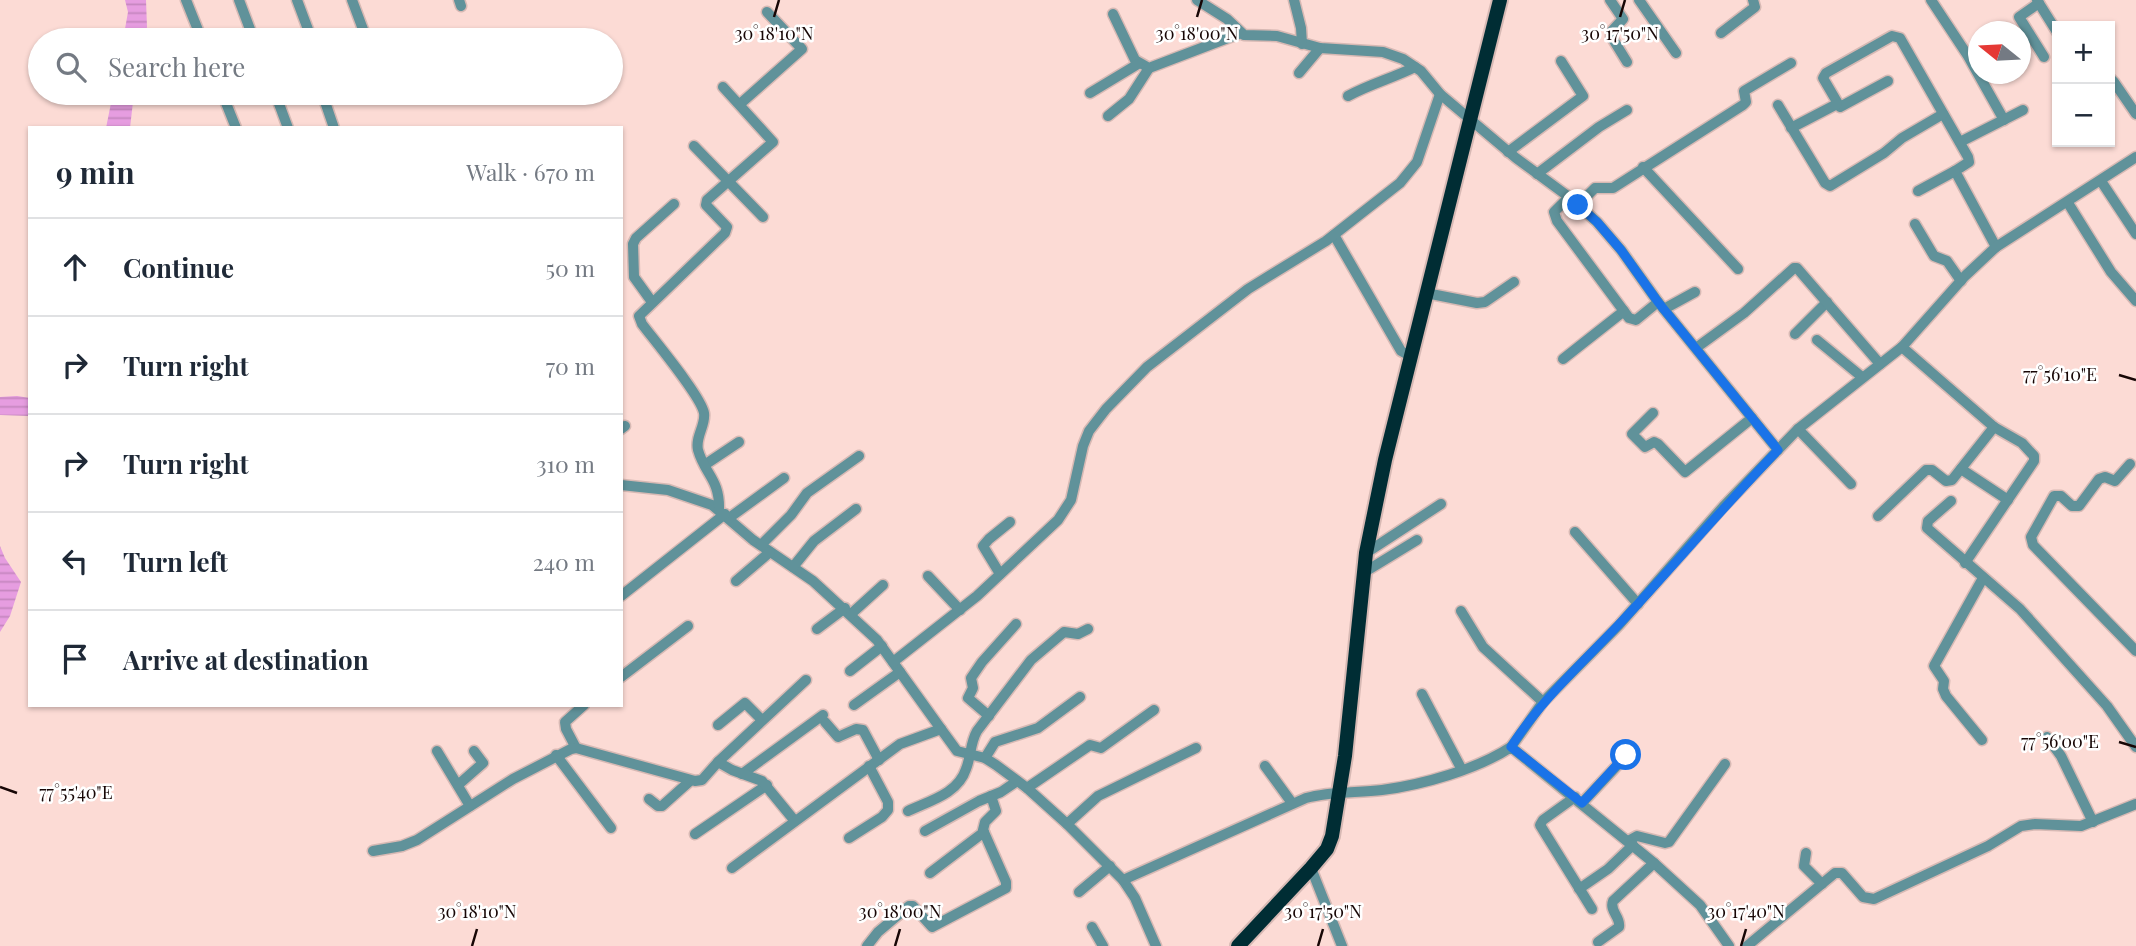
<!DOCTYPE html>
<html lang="en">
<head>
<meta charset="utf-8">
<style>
	body { margin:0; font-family:"Playfair Display",serif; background:#f6f6f7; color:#1f2937 }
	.controls { position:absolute; right:21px; top:21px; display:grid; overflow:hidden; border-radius:0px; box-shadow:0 2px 5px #0004 }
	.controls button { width:63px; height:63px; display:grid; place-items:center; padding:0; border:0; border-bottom:2px solid #e0e1e3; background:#fff; color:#1f2937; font:35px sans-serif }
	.compass { position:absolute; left:1968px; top:21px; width:63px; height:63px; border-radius:50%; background:#fff; box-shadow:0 2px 5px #0004; rotate:288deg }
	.stop { position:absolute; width:21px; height:21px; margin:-16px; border:5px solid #1a73e8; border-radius:50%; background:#fff }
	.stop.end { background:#1a73e8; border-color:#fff; box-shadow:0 2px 7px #0008 }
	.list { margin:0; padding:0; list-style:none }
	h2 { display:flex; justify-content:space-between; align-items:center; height:91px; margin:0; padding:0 28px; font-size:30px }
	h2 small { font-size:23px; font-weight:400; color:#747a83 }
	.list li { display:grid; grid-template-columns:46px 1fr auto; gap:21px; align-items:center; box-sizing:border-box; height:98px; padding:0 28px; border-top:2px solid #e0e1e3 }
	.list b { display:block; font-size:26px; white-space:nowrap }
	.list em { font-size:23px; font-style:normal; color:#747a83 }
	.icon { flex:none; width:38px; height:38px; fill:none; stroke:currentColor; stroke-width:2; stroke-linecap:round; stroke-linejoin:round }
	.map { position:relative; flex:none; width:2136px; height:946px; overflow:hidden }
	.search { position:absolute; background:#fff; box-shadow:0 2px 5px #0004; left:28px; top:28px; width:595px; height:77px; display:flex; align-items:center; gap:18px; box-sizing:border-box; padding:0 24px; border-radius:38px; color:#747a83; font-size:26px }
	.panel { position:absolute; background:#fff; box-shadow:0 2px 5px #0004; left:28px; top:126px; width:595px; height:581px; border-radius:0px }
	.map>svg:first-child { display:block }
	.water { fill:url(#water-rules) }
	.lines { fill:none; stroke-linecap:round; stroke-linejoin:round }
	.minor-casing { stroke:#d7b9b4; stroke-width:13 }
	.highway-casing { stroke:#d7b9b4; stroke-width:18 }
	.minor { stroke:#60929a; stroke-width:10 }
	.highway { stroke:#002d34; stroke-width:14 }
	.route { stroke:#1a73e8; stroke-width:9 }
	.ticks { fill:none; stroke:#170605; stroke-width:2.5 }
	.ticks-label { font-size:18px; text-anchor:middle; fill:#170605; stroke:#fff; stroke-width:5; stroke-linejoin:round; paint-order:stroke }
</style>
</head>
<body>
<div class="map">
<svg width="2136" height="946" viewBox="0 0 2136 946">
	<defs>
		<pattern id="water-rules" width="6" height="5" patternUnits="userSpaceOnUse" patternTransform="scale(1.75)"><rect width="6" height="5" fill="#e69de0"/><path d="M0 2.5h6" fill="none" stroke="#c586bf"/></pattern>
	</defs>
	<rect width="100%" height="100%" fill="#fcdbd5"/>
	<!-- water -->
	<g class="water">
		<polygon points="125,0 146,0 147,27 144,40 123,40 128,12"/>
		<polygon points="113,93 134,93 130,128 106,128"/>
		<polygon points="17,396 30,398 30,416 0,415 0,397"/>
		<polygon points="0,546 5,558 21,582 10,616 0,632"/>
	</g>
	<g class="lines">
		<defs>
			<g id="minor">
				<polyline points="186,0 202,40"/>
				<polyline points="239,0 254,40"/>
				<polyline points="297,0 312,40"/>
				<polyline points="352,0 367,40"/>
				<polyline points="459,0 461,6"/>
				<polyline points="1197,0 1227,19 1244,35 1277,36 1320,48 1383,52 1403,59 1421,71 1440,94 1516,158 1569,197 1597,222 1621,250 1658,302 1778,450"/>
				<polyline points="1294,0 1301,28 1302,44"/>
				<polyline points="1610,0 1623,19 1612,31 1611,36 1627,62"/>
				<polyline points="1639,0 1676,53"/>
				<polyline points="1931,0 1968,56 2004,120"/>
				<polyline points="2037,0 2057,32"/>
				<polyline points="2039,3 2019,17 2044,57"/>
				<polyline points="1113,14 1135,60 1149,68 1241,33"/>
				<polyline points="1721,33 1755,7 1753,0"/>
				<polyline points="1299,73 1320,48"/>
				<polyline points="2110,78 2114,82 2136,114"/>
				<polyline points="1888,81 1840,107 1823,78 1826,73 1892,36 1900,38 1968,157 1969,162 1955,171 1996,247"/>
				<polyline points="222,93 236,128"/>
				<polyline points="275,93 288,128"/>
				<polyline points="322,93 334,128"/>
				<polyline points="1090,93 1138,64"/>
				<path d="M1348 96C1370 84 1393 78 1415 67"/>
				<polyline points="740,104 802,49 767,12"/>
				<polyline points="1778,105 1825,183 1830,186 1884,153 1902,138 1943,114"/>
				<polyline points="1108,116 1129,99 1149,68"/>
				<polyline points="1791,128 1837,104"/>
				<polyline points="1960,142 2023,110"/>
				<polyline points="694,146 763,217"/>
				<polyline points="1508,152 1583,96 1561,61"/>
				<polyline points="1643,167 1738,269"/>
				<polyline points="1537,174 1599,127 1627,110"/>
				<polyline points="2101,181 2136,234"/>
				<polyline points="1918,191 1955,171"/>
				<polyline points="1569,197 1554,212 1557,221 1629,318 1636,320 1658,302"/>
				<polyline points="2068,203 2111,272 2136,301"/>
				<polyline points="1578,205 1595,188 1613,188 1743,105 1746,102 1744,91 1791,63"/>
				<polyline points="1915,224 1934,256 1947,261 1961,281"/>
				<polyline points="1334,235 1401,351 1410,356"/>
				<polyline points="1426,293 1477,303 1485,302 1514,282"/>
				<polyline points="652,302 634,277 633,244 636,238 674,204"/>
				<polyline points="1664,309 1695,292"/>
				<polyline points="1795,334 1827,302"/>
				<polyline points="1817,340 1862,377"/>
				<polyline points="1902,347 1994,427 2022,443 2034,456 2034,461 1965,563"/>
				<polyline points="1696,348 1744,313 1794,268 1797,268 1880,364"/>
				<polyline points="1563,359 1624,311"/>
				<polyline points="1653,413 1632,434 1645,447 1654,442 1658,444 1685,472 1752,418"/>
				<polyline points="621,429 625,426"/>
				<polyline points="1798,429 1851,484"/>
				<polyline points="706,464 739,442"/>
				<polyline points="2130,464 2115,481 2105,477 2099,479 2079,506 2072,506 2061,496 2054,496 2031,537 2033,545 2136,651"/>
				<polyline points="1961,469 2008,500"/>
				<polyline points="621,485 668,490 712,505 753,540 813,581 877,640 941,729"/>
				<polyline points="1951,501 1928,521 1927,528 2020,609 2107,706 2136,747"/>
				<path d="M719 510C720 479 705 475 698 450 695 437 706 425 704 413 701 396 654 340 642 324L639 316 725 233 727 227 706 205 707 200 773 142 723 87"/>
				<polyline points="1878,516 1926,470 1932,470 1946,481 1952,480 1994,427"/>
				<polyline points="729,518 784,478"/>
				<polyline points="1575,532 1638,604"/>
				<polyline points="761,545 791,515 807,493 859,456"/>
				<polyline points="1366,553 1441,504"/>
				<polyline points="793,567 814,541 856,509"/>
				<polyline points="1363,573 1417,540"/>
				<polyline points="1000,574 983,546 989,539 1010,522"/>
				<polyline points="928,576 960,610"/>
				<polyline points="736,581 770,552"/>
				<polyline points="621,596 725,514"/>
				<polyline points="1461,611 1483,647 1543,702"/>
				<polyline points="851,614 883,585"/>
				<polyline points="817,629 845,608"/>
				<polyline points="893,662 977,596 1058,520 1071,500 1083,446 1089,431 1106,409 1147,367 1248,289 1326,241 1400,183 1417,162 1440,94"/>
				<polyline points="850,671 882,646"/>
				<polyline points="621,677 688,626"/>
				<polyline points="1422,694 1462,770"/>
				<polyline points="854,705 900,672"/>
				<polyline points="989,716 968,698 973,688 971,678 982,662 1016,624"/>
				<polyline points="825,722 838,737 856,729 863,730 879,760"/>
				<polyline points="718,725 745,703 762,720"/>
				<polyline points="2047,737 2061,756 2093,822"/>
				<polyline points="1982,740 1946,696 1943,689 1944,681 1934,666 1983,578"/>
				<polyline points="1511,747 1543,702 1619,625 1723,507 1798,429 1902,347 1965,276 1996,247 2136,157"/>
				<polyline points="576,748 566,729 565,722 584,705"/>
				<polyline points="437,751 470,806"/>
				<polyline points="556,755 611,828"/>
				<polyline points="985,758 995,742 1038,728 1080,697"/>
				<polyline points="718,762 806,680"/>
				<polyline points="1265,766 1292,803"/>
				<polyline points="742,774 823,715"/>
				<polyline points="458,785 483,763 474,751"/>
				<polyline points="1027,788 1090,745 1101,748 1154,710"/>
				<polyline points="1575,797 1543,820 1540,825 1592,909"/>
				<polyline points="649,799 658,806 662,806 690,781"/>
				<polyline points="1582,803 1626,756"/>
				<path d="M908 811C929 801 958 794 966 769 971 757 970 743 977 731L1031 660 1064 632 1078 634 1088 629"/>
				<polyline points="1067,824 1098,796 1196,748"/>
				<polyline points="925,831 979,801 1001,792 1017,781"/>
				<polyline points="695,834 767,785"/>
				<polyline points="849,838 882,817 888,810 888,802 869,766"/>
				<polyline points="1628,841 1637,836 1665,843 1669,842 1725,764"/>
				<polyline points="373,851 402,846 417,840 513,779 571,749 576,748 695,781 702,780 718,762 732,770 762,781 794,820"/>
				<polyline points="1806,853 1804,866 1822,884"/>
				<polyline points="732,868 900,744 941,729 957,751 985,758 996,765 1027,788 1067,824 1123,880 1135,898 1156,946"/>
				<polyline points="1311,868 1342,946"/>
				<polyline points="930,873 984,832"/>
				<path d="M1123 880 1306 798C1331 791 1356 793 1382 790 1422 785 1478 769 1511 747L1654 863 1700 905 1729 946"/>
				<polyline points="1579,889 1608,869 1633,845"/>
				<polyline points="1079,892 1110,866"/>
				<polyline points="1092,927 1103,946"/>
				<path d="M1598 942 1619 927C1621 917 1609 911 1613 901L1654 863"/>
				<polyline points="867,946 878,932 909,906 913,906 932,927 1006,888 1006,882 983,830 985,822 996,811 991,796"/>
				<polyline points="1747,946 1835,873 1842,873 1863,897 1874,899 1988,846 2021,826 2035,824 2081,826 2136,804"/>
			</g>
			<polyline id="highway" points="1238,946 1311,868 1327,849 1332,836 1345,756 1366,553 1385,460 1500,0"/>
		</defs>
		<!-- minor casing -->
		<use href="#minor" class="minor-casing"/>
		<!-- highway casing -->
		<use href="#highway" class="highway-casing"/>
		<!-- minor -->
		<use href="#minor" class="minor"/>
		<!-- highway -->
		<use href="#highway" class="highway"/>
	</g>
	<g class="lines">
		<!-- route -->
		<path class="route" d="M1578 205 1597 222 1621 250 1658 302 1778 450C1725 505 1676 563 1624 619 1585 661 1542 698 1511 747L1582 803 1626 755"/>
	</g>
	<!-- ticks -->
	<path class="ticks" d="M774 17 779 0M1197 17 1202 0M1620 17 1625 0M2119 375 2136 380M2119 742 2136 747M0 787 17 793M472 946 477 929M895 946 900 929M1318 946 1323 929M1741 946 1746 929"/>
	<g class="ticks-label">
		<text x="774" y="40">30°18'10"N</text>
		<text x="1197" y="40">30°18'00"N</text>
		<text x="1620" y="40">30°17'50"N</text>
		<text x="2060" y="381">77°56'10"E</text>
		<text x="2060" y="748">77°56'00"E</text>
		<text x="76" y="799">77°55'40"E</text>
		<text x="477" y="918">30°18'10"N</text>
		<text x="1323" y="918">30°17'50"N</text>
		<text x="900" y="918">30°18'00"N</text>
		<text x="1746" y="918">30°17'40"N</text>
	</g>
</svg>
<div class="controls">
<button>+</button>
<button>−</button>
</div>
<svg class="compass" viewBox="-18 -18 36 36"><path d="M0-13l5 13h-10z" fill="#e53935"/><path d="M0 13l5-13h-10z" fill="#747a83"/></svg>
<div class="stop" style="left:1626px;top:755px"></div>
<div class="stop end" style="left:1578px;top:205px"></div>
<div class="search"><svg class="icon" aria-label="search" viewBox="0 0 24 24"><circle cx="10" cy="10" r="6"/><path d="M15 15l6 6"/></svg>Search here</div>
<section class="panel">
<h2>9 min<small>Walk · 670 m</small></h2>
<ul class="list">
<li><svg class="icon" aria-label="ahead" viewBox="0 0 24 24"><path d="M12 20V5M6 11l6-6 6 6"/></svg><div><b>Continue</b></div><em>50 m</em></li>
<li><svg class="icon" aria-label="right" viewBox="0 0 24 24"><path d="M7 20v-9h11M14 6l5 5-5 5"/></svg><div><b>Turn right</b></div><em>70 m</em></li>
<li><svg class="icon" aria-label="right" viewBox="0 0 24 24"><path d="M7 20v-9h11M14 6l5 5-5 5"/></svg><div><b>Turn right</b></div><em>310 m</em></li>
<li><svg class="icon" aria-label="left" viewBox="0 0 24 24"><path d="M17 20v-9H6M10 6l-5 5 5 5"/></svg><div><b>Turn left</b></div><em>240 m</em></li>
<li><svg class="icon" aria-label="arrive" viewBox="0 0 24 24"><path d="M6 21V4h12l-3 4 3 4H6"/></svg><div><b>Arrive at destination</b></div></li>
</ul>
</section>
</div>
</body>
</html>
